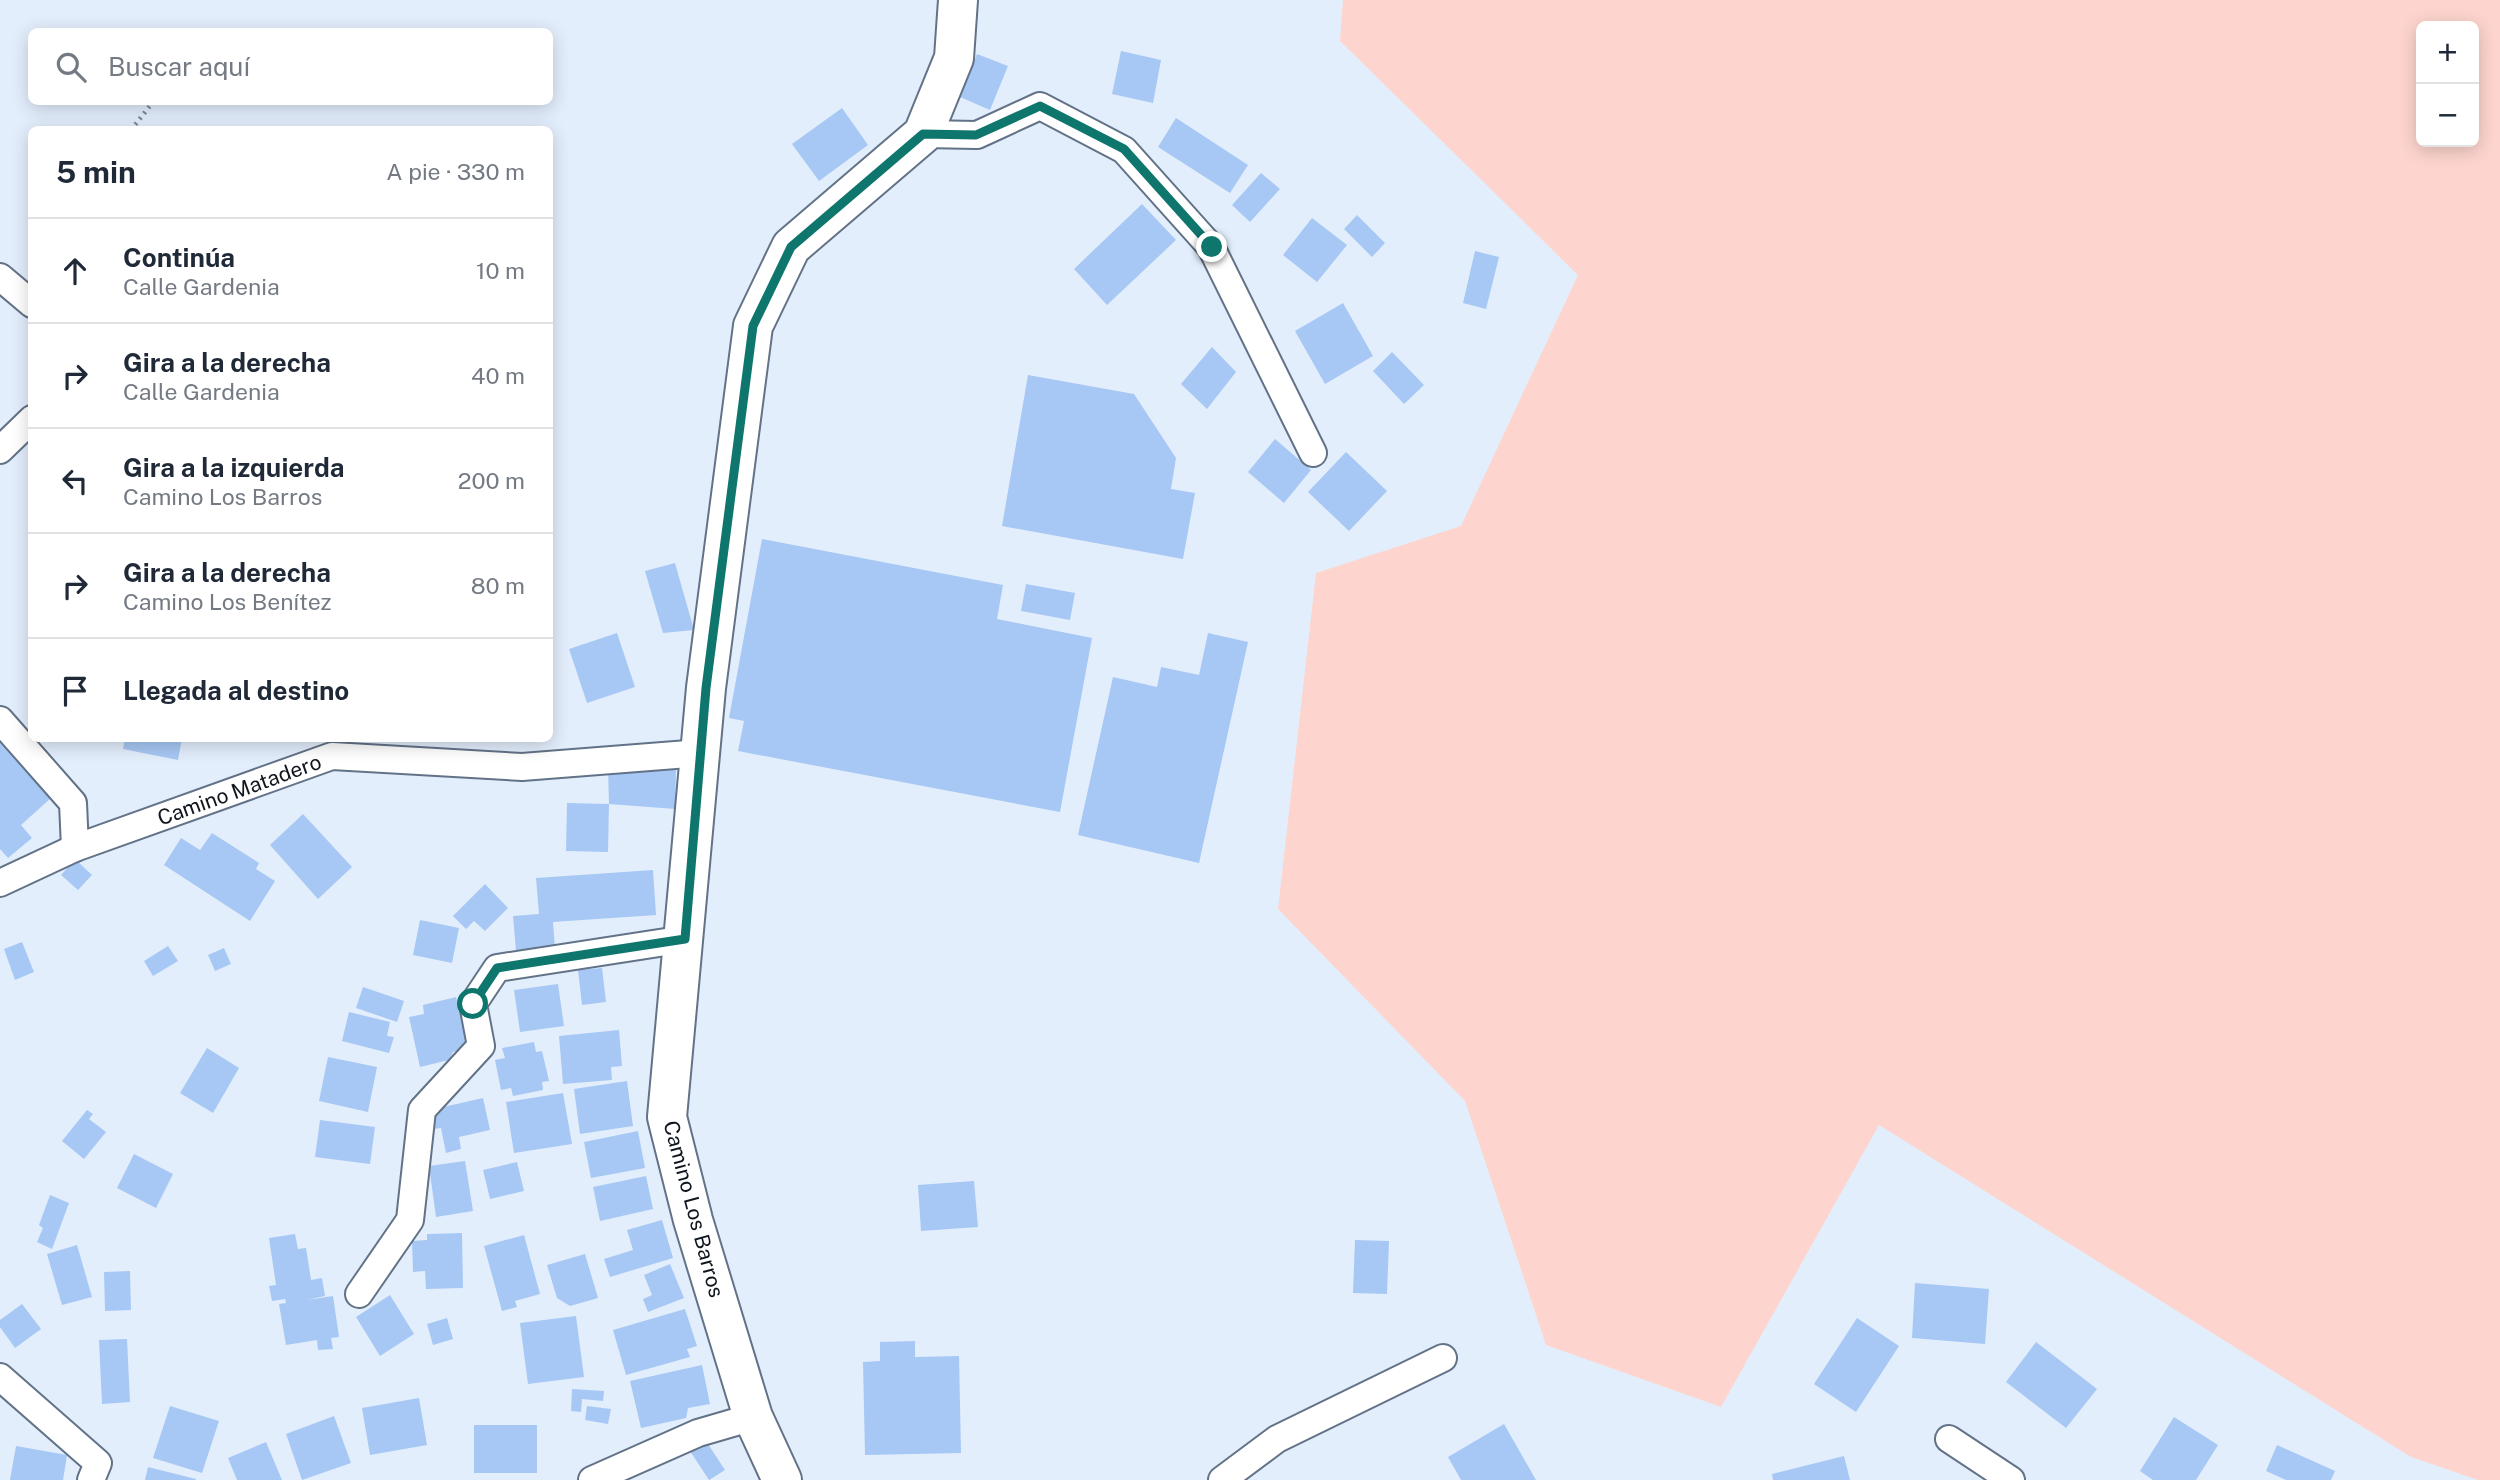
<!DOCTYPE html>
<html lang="es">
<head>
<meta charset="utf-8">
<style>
	body { margin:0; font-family:"Public Sans",sans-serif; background:#f2f2f3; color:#1f2937 }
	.controls { position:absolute; right:21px; top:21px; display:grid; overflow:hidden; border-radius:10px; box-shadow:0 4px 18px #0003 }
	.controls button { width:63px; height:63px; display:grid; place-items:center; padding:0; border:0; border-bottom:2px solid #e0e1e3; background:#fff; color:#1f2937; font:35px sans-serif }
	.stop { position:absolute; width:21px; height:21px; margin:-16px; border:5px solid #0f766e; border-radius:50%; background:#fff }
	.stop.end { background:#0f766e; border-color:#fff; box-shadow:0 2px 7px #0008 }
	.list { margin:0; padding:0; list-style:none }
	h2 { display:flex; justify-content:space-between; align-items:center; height:91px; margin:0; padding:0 28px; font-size:30px }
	h2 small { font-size:23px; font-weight:400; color:#747a83 }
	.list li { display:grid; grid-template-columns:46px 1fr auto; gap:21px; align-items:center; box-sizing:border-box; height:105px; padding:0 28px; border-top:2px solid #e0e1e3 }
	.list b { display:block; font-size:26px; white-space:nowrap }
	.list p { margin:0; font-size:23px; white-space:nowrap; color:#747a83 }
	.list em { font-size:23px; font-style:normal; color:#747a83 }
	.icon { flex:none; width:38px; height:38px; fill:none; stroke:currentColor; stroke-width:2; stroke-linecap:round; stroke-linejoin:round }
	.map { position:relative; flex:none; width:2500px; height:1480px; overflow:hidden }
	.search { position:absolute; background:#fff; box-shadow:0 4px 18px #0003; left:28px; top:28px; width:525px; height:77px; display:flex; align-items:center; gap:18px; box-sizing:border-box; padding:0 24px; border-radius:10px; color:#747a83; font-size:26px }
	.panel { position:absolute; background:#fff; box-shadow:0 4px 18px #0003; left:28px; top:126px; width:525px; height:616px; border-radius:10px }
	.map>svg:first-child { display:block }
	.green { fill:#fdd5ce; fill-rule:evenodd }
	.building { fill:#a7c8f4 }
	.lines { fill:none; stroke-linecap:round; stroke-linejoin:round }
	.street-casing { stroke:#627287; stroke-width:30 }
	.secondary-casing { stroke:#627287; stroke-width:42 }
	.path { stroke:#7e8793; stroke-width:4.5; stroke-dasharray:2 5; stroke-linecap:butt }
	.street { stroke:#fff; stroke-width:26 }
	.secondary { stroke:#fff; stroke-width:38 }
	.route { stroke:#0f766e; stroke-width:9 }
	.labels { text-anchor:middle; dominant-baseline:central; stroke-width:5; stroke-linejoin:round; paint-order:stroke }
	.street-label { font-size:21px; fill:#0f151d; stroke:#fff }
</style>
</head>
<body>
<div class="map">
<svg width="2500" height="1480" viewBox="0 0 2500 1480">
	<rect width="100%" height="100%" fill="#e3eefd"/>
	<!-- green -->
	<path class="green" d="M1343 0H2500V1480H2478L2411 1457 1879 1125 1721 1407 1546 1345 1465 1101 1278 909 1316 573 1461 526 1578 275 1340 41ZM2421 26H2474V142H2421Z"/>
	<!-- building -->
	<g class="building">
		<polygon points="1121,51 1161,60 1153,103 1112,94"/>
		<polygon points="977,54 1008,66 990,110 960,97"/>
		<polygon points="842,108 868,145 819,181 792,144"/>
		<polygon points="1176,118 1248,165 1230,193 1158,147"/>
		<polygon points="1261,173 1280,189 1250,222 1232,205"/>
		<polygon points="1142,204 1176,240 1107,305 1074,269"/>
		<polygon points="1357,215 1385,243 1372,257 1344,229"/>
		<polygon points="1312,218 1347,245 1317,282 1283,255"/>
		<polygon points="1475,251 1499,257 1486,309 1463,303"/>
		<polygon points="1343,303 1373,356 1325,384 1295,331"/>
		<polygon points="1212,347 1236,372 1207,409 1181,384"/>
		<polygon points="1392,352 1424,385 1404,404 1373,371"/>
		<polygon points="1028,375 1134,394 1176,458 1171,489 1195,493 1183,559 1002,526"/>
		<polygon points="1275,439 1311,470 1284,503 1248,472"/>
		<polygon points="1346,452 1387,491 1349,531 1308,492"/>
		<polygon points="762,539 1003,585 997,619 1092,638 1060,812 738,751 744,721 729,718"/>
		<polygon points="675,563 694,630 663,633 645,571"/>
		<polygon points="1026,584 1075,593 1070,620 1021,611"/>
		<polygon points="617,633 635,687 587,703 569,649"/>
		<polygon points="1208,633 1248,642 1199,863 1078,835 1113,677 1157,687 1161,667 1199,675"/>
		<polygon points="0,738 51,798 21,825 32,838 8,858 0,849"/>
		<polygon points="125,738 182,738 178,760 123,749"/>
		<polygon points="608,767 676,770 675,809 609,804"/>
		<polygon points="567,803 609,804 608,852 566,851"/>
		<polygon points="303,814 352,867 318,899 270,845"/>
		<polygon points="212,833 259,863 256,869 275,881 250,921 164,865 181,838 200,850"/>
		<polygon points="75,859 92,875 78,890 61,875"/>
		<polygon points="653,870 656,915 553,922 555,949 516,951 513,916 539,914 536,878"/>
		<polygon points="485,884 508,908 485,931 474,921 466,929 453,916"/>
		<polygon points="420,920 459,928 452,963 413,955"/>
		<polygon points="22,942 34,972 15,980 4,949"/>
		<polygon points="168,946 178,961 153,976 144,961"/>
		<polygon points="224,948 231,964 215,971 208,955"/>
		<polygon points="602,968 606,1002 582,1005 578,970"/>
		<polygon points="558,984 564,1026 520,1032 514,990"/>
		<polygon points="363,987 404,1001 397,1022 356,1008"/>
		<polygon points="456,997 468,1048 453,1052 449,1060 420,1067 409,1017 424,1014 423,1005"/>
		<polygon points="349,1012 390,1022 387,1036 394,1037 389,1053 342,1041"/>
		<polygon points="619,1030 622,1066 611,1067 612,1080 563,1084 559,1036"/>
		<polygon points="534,1042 536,1052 542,1051 549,1081 542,1082 543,1090 513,1096 511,1088 501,1090 495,1060 505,1058 502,1048"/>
		<polygon points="207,1048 239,1068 213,1113 180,1093"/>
		<polygon points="328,1057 377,1067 368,1112 319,1101"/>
		<polygon points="627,1081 633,1126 580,1134 574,1089"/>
		<polygon points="563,1093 572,1144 514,1153 506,1102"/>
		<polygon points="483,1098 490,1130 459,1137 461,1149 446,1153 441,1128 434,1129 430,1110"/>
		<polygon points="87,1110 93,1114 89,1119 106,1132 84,1159 62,1141"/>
		<polygon points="320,1120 375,1127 370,1164 315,1157"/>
		<polygon points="638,1131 645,1168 591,1178 584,1142"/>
		<polygon points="134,1154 173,1174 156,1208 117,1188"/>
		<polygon points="465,1161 473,1211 436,1217 429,1166"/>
		<polygon points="517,1162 524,1191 490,1199 483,1170"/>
		<polygon points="646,1176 653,1209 600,1221 593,1187"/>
		<polygon points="974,1181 978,1227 921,1231 918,1185"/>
		<polygon points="50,1195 69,1203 52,1249 37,1242 43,1228 39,1225"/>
		<polygon points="662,1220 673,1258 610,1277 604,1259 633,1250 627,1230"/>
		<polygon points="462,1233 463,1288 426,1289 425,1271 413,1272 412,1241 427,1240 427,1234"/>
		<polygon points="295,1234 298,1249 306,1248 311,1280 322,1278 325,1296 307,1300 333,1296 339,1337 331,1338 333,1349 318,1350 317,1340 286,1345 279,1304 286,1303 285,1299 272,1301 269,1286 276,1285 269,1238"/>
		<polygon points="524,1235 540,1294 515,1301 517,1307 502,1311 484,1246"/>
		<polygon points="1355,1240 1389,1241 1387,1294 1353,1293"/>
		<polygon points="77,1245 92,1297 62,1305 47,1254"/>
		<polygon points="585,1254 598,1298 570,1306 557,1298 547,1265"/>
		<polygon points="670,1264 684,1298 648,1312 643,1299 652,1295 644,1275"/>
		<polygon points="130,1271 131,1310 105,1311 104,1272"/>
		<polygon points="1915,1283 1989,1289 1985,1344 1912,1338"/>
		<polygon points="390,1295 414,1334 380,1356 356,1317"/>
		<polygon points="22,1304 41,1329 15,1348 0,1327 0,1320"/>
		<polygon points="685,1309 697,1346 687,1349 690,1357 626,1375 613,1330"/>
		<polygon points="576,1316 584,1377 528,1384 520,1323"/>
		<polygon points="447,1318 453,1339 433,1345 427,1324"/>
		<polygon points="1857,1318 1899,1346 1856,1412 1814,1384"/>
		<polygon points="127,1339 130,1402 102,1404 99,1340"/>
		<polygon points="915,1341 915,1357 959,1356 961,1453 865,1455 863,1362 880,1361 880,1342"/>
		<polygon points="2036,1342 2097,1389 2066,1428 2006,1382"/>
		<polygon points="702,1365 710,1404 688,1408 686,1418 641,1428 630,1381"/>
		<polygon points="572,1389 604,1391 603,1401 582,1399 581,1412 571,1411"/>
		<polygon points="419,1398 427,1445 370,1455 362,1408"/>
		<polygon points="170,1406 219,1421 202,1473 153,1458"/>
		<polygon points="587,1406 611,1409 608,1424 585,1420"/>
		<polygon points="334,1416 351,1463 302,1480 286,1434"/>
		<polygon points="2174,1417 2218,1445 2196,1480 2153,1480 2140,1471"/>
		<polygon points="1504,1424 1536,1480 1461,1480 1448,1457"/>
		<rect x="474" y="1425" width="63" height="48"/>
		<polygon points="706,1441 725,1470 709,1480 690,1451"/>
		<polygon points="266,1442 282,1480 237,1480 228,1458"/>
		<polygon points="2277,1445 2335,1471 2331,1480 2286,1480 2266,1471"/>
		<polygon points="16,1446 67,1455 63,1480 10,1480"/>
		<polygon points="1844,1456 1850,1480 1773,1480 1772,1474"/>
		<polygon points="148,1467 196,1479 196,1480 145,1480"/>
	</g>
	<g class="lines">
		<defs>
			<g id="street">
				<polyline points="923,134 977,135 1040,106 1124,150 1211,247 1313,453"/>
				<polyline points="0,277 32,304"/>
				<polyline points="0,450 32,419"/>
				<polyline points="0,720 73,803 75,848"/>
				<path id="s1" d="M0 883 75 848 332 756 522 767 701 753"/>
				<polyline points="359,1294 410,1220 422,1110 481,1046 473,1004 497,968 685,939"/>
				<polyline points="0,1377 98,1463 91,1480"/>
				<polyline points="1949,1439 2011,1480"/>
				<polyline points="592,1480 698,1433 753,1417"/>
				<polyline points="1222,1480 1277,1439 1443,1358"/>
			</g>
			<polyline id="secondary" points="782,1480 753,1417 693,1220 667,1117 706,688 753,326 791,247 923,134 954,58 958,0"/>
		</defs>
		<!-- street casing -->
		<use href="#street" class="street-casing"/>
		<!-- secondary casing -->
		<use href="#secondary" class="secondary-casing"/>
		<!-- path -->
		<polyline class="path" points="131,130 153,102"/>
		<!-- street -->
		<use href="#street" class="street"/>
		<!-- secondary -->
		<use href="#secondary" class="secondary"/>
	</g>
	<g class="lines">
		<!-- route -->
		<polyline class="route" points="473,1004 497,968 685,939 706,688 753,326 791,247 923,134 976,135 1040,106 1124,149 1212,247"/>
	</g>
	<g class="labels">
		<!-- street labels -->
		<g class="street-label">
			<text stroke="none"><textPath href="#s1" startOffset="257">Camino Matadero</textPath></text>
			<text transform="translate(694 1209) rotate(75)">Camino Los Barros</text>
		</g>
	</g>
</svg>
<div class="controls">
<button>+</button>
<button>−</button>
</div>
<div class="stop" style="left:473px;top:1004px"></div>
<div class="stop end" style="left:1212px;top:247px"></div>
<div class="search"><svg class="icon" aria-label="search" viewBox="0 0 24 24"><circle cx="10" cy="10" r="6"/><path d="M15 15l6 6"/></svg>Buscar aquí</div>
<section class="panel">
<h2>5 min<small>A pie · 330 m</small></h2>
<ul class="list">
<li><svg class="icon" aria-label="ahead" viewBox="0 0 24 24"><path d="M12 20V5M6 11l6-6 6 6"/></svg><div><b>Continúa</b><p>Calle Gardenia</p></div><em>10 m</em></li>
<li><svg class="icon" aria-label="right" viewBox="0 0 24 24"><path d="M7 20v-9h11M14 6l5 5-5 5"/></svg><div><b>Gira a la derecha</b><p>Calle Gardenia</p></div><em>40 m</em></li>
<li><svg class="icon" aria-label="left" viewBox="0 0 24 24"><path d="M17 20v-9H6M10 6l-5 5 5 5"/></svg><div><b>Gira a la izquierda</b><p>Camino Los Barros</p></div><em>200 m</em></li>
<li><svg class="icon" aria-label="right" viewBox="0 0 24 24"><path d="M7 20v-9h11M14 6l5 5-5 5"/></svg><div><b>Gira a la derecha</b><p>Camino Los Benítez</p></div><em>80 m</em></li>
<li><svg class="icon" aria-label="arrive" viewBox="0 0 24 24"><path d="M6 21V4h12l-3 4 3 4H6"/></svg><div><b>Llegada al destino</b></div></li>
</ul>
</section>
</div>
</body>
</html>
